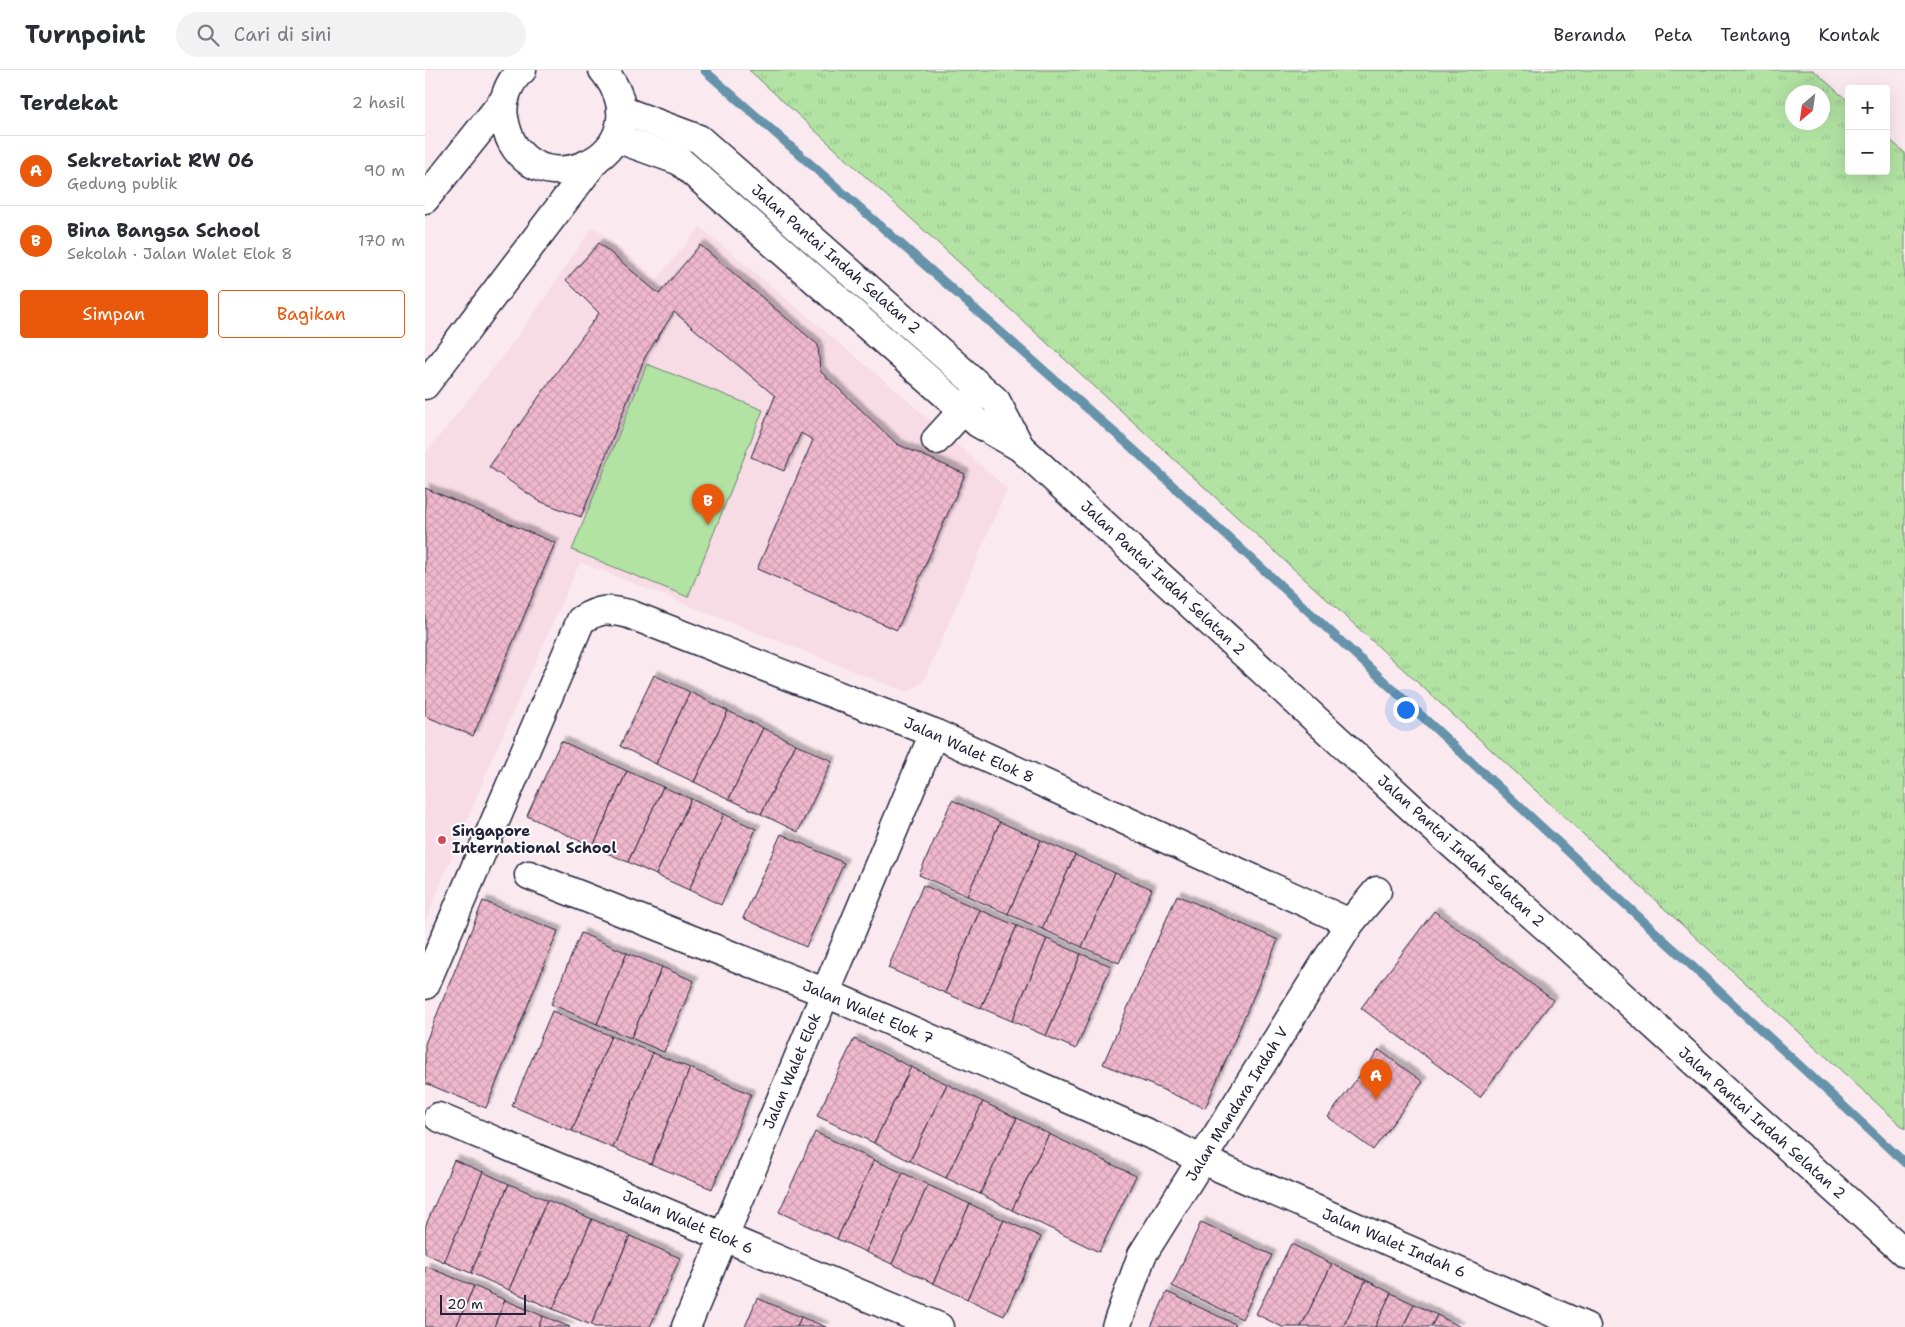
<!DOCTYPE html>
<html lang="id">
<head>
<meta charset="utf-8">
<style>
	body { margin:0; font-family:"Shantell Sans",sans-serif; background:#f2f2f3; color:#2b2b33 }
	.controls { position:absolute; right:15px; top:15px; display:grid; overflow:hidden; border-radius:5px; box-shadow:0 5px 20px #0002 }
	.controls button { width:45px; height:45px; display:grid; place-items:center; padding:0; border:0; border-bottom:1px solid #e1e1e2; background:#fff; color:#2b2b33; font:25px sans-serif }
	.compass { position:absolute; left:1360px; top:15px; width:45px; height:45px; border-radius:50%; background:#fff; box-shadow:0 5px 20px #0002; rotate:209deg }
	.scale { position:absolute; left:15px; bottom:12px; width:86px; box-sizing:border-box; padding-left:5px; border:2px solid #22223b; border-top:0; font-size:14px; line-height:18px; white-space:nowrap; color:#22223b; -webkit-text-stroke:4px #fff; paint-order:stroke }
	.you { position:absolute; left:980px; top:639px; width:18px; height:18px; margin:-12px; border:4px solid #fff; border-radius:50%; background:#1a73e8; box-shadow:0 0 0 8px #1a73e833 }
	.badge { display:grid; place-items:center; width:32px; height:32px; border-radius:50%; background:#ea580c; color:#fff; font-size:16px; font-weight:700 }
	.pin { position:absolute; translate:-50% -41px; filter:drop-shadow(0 1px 2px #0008) }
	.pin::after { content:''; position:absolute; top:26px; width:18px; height:15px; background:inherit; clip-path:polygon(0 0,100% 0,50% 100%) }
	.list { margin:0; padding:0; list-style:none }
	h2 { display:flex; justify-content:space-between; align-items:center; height:65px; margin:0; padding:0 20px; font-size:21px }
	h2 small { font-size:16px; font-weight:400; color:#7c7c81 }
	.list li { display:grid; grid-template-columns:32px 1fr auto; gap:15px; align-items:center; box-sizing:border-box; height:70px; padding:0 20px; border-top:1px solid #e1e1e2 }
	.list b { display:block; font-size:19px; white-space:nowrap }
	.list p { margin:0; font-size:16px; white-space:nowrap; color:#7c7c81 }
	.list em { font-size:16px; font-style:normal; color:#7c7c81 }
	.actions { display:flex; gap:10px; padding:15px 20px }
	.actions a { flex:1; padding:11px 0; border:1px solid #ea580c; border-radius:5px; text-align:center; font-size:18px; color:#ea580c }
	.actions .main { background:#ea580c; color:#fff }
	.icon { flex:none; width:28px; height:28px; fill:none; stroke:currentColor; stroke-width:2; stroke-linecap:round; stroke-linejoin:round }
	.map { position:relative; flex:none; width:1480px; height:1257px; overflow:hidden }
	header { display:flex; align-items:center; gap:30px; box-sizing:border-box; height:70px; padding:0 25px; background:#fff; border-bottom:1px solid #e1e1e2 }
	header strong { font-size:24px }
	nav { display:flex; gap:28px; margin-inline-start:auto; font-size:18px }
	.search { width:350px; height:45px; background:#f2f2f3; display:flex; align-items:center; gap:12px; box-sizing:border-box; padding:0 18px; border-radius:28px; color:#7c7c81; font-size:19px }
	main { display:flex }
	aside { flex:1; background:#fff }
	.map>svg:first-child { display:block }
	.built { fill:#f7dbe5 }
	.grass { fill:url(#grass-tufts); stroke:#6a826f; fill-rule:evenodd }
	.park { fill:#b2e3a3; stroke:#6a826f }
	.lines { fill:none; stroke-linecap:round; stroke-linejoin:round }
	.stream { stroke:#6693aa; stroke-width:9 }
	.building { fill:url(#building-cross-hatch); stroke:#22223b; filter:url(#shadow) }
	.minor-casing { stroke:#22223b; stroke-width:31 }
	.minor { stroke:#fff; stroke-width:28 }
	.poi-dot { fill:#d1495b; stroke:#fff; stroke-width:2 }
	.labels { text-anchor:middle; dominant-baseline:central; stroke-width:4; stroke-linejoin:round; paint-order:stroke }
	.street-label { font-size:15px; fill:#22223b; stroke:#fff }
	.poi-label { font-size:15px; font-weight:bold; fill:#22223b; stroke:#fff; text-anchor:start }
</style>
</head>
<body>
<header>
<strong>Turnpoint</strong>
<div class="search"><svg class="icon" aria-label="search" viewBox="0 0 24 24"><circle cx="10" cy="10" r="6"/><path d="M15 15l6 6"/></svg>Cari di sini</div>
<nav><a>Beranda</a><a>Peta</a><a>Tentang</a><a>Kontak</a></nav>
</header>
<main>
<aside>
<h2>Terdekat<small>2 hasil</small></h2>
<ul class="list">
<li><span class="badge">A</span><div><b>Sekretariat RW 06</b><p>Gedung publik</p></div><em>90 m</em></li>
<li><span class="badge">B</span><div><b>Bina Bangsa School</b><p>Sekolah · Jalan Walet Elok 8</p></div><em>170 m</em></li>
</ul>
<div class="actions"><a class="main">Simpan</a><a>Bagikan</a></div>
</aside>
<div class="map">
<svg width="1480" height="1257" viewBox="0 0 1480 1257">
	<defs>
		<pattern id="grass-tufts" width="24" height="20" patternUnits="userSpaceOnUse" patternTransform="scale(1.25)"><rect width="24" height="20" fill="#b2e3a3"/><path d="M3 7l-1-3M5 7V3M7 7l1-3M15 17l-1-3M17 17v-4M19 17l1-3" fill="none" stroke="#99c28d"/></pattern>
		<pattern id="building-cross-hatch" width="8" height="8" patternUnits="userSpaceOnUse" patternTransform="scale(1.25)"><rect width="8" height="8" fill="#f0b8cc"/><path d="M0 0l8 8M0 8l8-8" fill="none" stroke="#ce9eb0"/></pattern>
		<filter id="shadow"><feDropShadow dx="4.5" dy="-4.5" stdDeviation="1" flood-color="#0004"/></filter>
	</defs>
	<rect width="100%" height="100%" fill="#faeaf0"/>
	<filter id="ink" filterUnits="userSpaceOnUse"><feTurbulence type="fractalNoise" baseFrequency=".02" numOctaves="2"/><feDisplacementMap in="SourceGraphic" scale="10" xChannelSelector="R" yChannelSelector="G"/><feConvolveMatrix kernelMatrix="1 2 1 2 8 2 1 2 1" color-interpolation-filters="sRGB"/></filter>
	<g filter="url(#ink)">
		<!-- built -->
		<polygon class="built" points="168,156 232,209 275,157 480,328 582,419 499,610 492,617 481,622 155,492 68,687 0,852 0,384 74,291 115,235"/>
		<!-- grass -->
		<path class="grass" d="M324 0H1388L1424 32V101H1461V66L1480 83V1059ZM1368 22H1398V52H1368Z"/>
		<!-- park -->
		<polygon class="park" points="222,294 338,340 263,527 147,480"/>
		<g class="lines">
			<!-- stream -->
			<polyline class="stream" points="279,0 707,378 1480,1093"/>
		</g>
		<!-- building -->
		<g class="building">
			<polygon points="174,173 234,224 275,175 393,275 395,301 472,374 540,404 472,560 332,499 388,370 376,363 359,401 326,387 350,326 249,242 220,287 156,447 114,431 64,397 174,243 141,210"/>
			<polygon points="0,418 130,473 48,666 0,646"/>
			<polygon points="229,605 265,622 231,694 195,676"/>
			<polygon points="265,622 303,641 269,712 231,694"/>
			<polygon points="303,641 338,658 304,729 269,712"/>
			<polygon points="338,658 371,674 336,744 304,729"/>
			<polygon points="136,671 202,701 168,777 102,746"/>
			<polygon points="371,674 407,691 373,762 336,744"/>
			<polygon points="202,701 238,717 203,792 168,777"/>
			<polygon points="238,717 266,729 231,805 203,792"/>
			<polygon points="266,729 299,744 264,820 231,805"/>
			<polygon points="527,730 575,752 542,826 494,805"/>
			<polygon points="299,744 331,759 296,835 264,820"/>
			<polygon points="575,752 616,770 583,844 542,826"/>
			<polygon points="356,764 419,793 381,877 318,848"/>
			<polygon points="616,770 650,785 617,859 583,844"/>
			<polygon points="650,785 690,803 657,877 617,859"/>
			<polygon points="690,803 727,819 694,893 657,877"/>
			<polygon points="498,815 555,840 520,923 463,898"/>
			<polygon points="752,825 853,870 780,1038 678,994"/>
			<polygon points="58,831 133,861 61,1038 0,1013 0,974"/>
			<polygon points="555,840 592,856 556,938 520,923"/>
			<polygon points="1009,841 1128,930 1055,1027 936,938"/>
			<polygon points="592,856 622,869 587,951 556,938"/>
			<polygon points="156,863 202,883 172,954 126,934"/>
			<polygon points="622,869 656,884 621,966 587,951"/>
			<polygon points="202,883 237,897 206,968 172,954"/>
			<polygon points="656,884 686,896 651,979 621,966"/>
			<polygon points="237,897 269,911 239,982 206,968"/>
			<polygon points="127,941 186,966 147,1061 87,1036"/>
			<polygon points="186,966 228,983 188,1078 147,1061"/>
			<polygon points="429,969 486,997 449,1073 392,1046"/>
			<polygon points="954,980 998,1012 948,1080 903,1047"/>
			<polygon points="228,983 265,998 226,1094 188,1078"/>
			<polygon points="486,997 522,1014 485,1091 449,1073"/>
			<polygon points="265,998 326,1024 287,1119 226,1094"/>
			<polygon points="522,1014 558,1032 521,1108 485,1091"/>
			<polygon points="558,1032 592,1048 555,1124 521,1108"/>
			<polygon points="592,1048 624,1064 587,1140 555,1124"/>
			<polygon points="390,1062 449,1090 412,1169 354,1142"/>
			<polygon points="624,1064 711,1106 674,1182 587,1140"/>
			<polygon points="29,1090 58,1102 19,1192 0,1183 0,1157"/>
			<polygon points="449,1090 478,1103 441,1182 412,1169"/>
			<polygon points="58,1102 84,1114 46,1203 19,1192"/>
			<polygon points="478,1103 503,1115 467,1194 441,1182"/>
			<polygon points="84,1114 122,1130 84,1220 46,1203"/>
			<polygon points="503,1115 545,1134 508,1213 467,1194"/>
			<polygon points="122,1130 167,1149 128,1239 84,1220"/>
			<polygon points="545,1134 579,1150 542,1229 508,1213"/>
			<polygon points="167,1149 205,1166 166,1255 128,1239"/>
			<polygon points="579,1150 616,1167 579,1246 542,1229"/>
			<polygon points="776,1152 847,1185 817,1249 747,1216"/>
			<polygon points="205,1166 255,1188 225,1257 170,1257 166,1255"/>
			<polygon points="866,1174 907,1194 876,1257 857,1257 831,1244"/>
			<polygon points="907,1194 941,1210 918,1257 876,1257"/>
			<polygon points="0,1196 49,1216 31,1257 0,1257"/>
			<polygon points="941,1210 966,1223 950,1257 918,1257"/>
			<polygon points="49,1216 80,1230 69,1257 31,1257"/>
			<polygon points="742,1222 810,1254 809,1257 726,1257"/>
			<polygon points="966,1223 989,1234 978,1257 950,1257"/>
			<polygon points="332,1228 376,1247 372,1257 320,1257"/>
			<polygon points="80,1230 118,1246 113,1257 69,1257"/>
			<polygon points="989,1234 1012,1245 1006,1257 978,1257"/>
			<polygon points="1012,1245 1036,1257 1006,1257"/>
			<polygon points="118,1246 145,1257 113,1257"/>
			<polygon points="376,1247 401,1257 372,1257"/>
		</g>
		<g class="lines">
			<defs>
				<g id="minor">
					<path d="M97 0C84 11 76 31 79 48 96 150 248 86 178 0"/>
					<polyline points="196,40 274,69 571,331 595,377"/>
					<polyline points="191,68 255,91 553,353 595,377 1001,751 1121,857 1480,1183"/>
					<polyline points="0,129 80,29"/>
					<polyline points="0,315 169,92"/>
					<polyline points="511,370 550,327"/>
					<polyline points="104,805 401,923 738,1070 777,1090 1161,1257"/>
					<path d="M0 915 156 550C176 538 182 539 204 544L509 663 925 853"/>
					<polyline points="13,1047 514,1257"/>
					<polyline points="261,1257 509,663"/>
					<polyline points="691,1257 717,1185 925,853 952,821"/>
				</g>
			</defs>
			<!-- minor casing -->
			<use href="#minor" class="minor-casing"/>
			<!-- minor -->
			<use href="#minor" class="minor"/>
		</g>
	</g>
	<!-- markers -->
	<circle class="poi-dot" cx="17" cy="770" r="5"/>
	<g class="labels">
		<!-- street labels -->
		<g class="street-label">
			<text transform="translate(411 189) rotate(41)">Jalan Pantai Indah Selatan 2</text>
			<text transform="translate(738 508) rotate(43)">Jalan Pantai Indah Selatan 2</text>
			<text transform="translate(544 680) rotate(24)">Jalan Walet Elok 8</text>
			<text transform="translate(1036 781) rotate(42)">Jalan Pantai Indah Selatan 2</text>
			<text transform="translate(443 942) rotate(23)">Jalan Walet Elok 7</text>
			<text transform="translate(367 1001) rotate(-67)">Jalan Walet Elok</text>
			<text transform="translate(812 1034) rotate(-58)">Jalan Mandara Indah V</text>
			<text transform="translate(1337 1053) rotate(42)">Jalan Pantai Indah Selatan 2</text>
			<text transform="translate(263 1152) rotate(23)">Jalan Walet Elok 6</text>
			<text transform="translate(969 1173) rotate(23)">Jalan Walet Indah 6</text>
		</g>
		<!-- poi labels -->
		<g class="poi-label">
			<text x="27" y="761">Singapore<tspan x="27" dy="17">International School</tspan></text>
		</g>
	</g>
</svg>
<div class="controls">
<button>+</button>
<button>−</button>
</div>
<svg class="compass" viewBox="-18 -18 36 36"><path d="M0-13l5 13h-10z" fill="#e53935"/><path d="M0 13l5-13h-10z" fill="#7c7c81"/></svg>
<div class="scale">20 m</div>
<div class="you"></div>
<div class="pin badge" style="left:951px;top:1030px">A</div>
<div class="pin badge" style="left:283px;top:455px">B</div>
</div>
</main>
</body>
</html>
